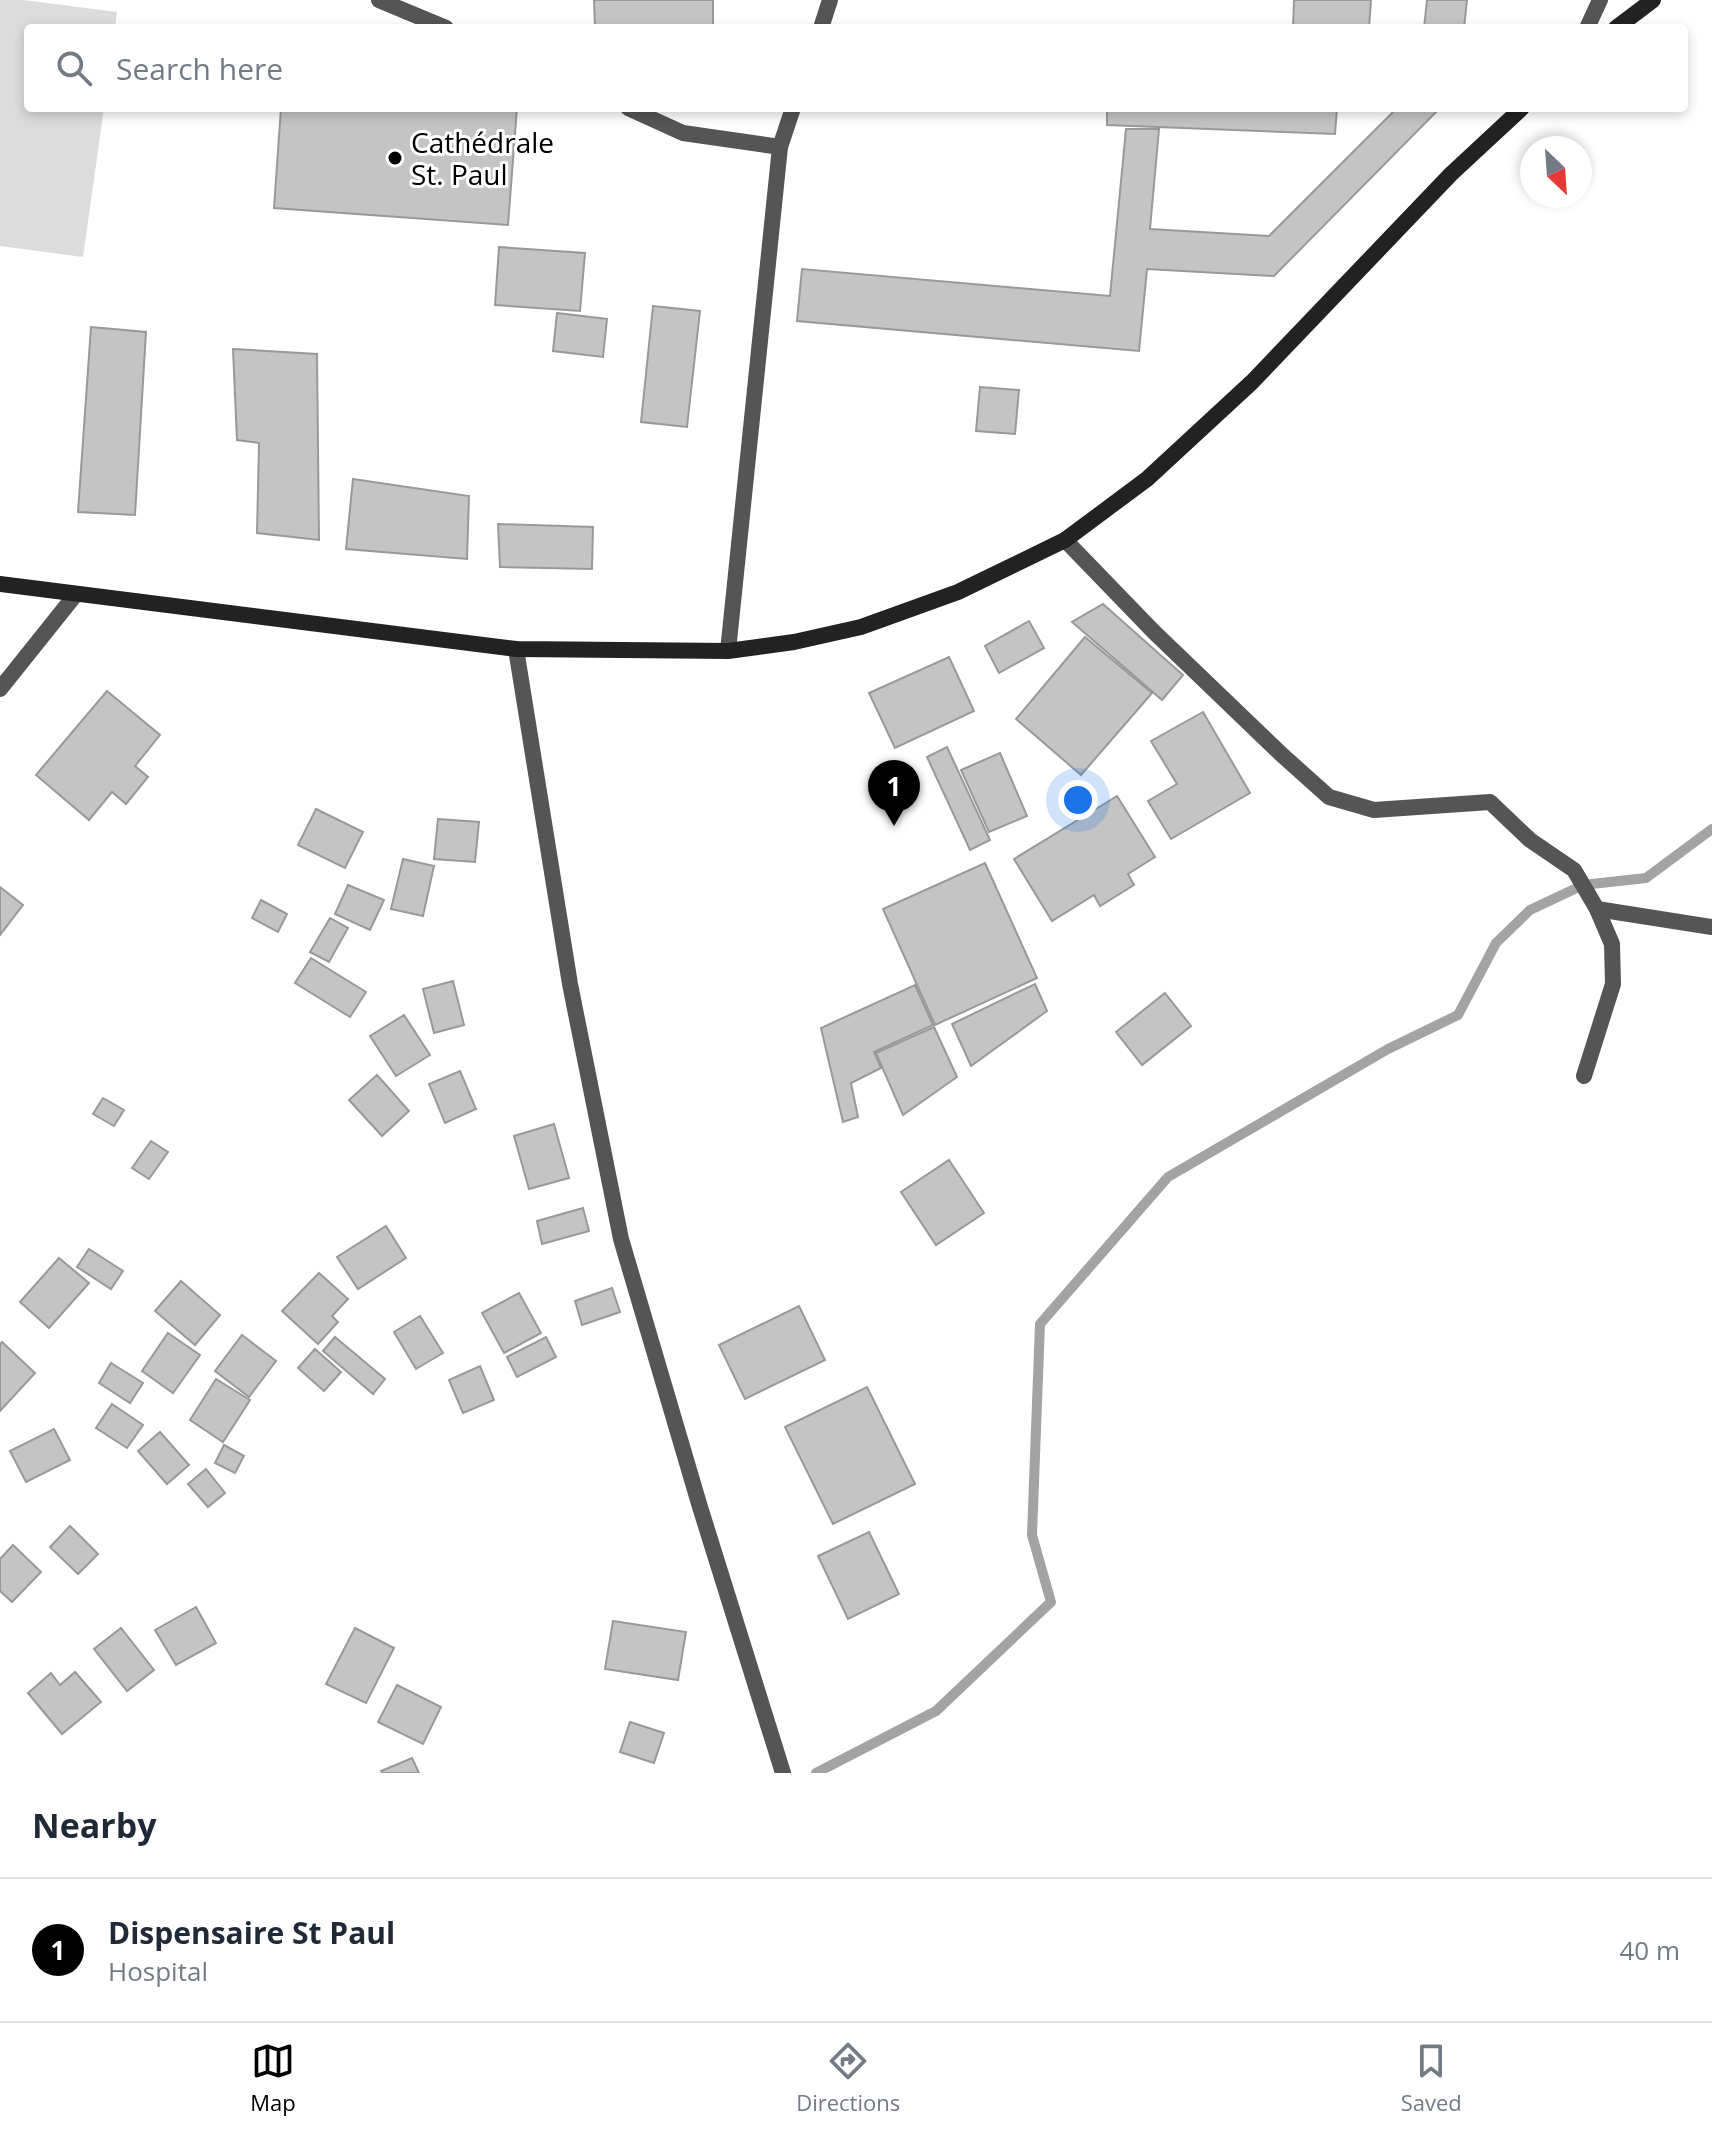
<!DOCTYPE html>
<html lang="en">
<head>
<meta charset="utf-8">
<style>
	body { margin:0; font-family:"Open Sans",sans-serif; background:#f6f6f7; color:#1f2937 }
	.compass { position:absolute; left:1520px; top:136px; width:72px; height:72px; border-radius:50%; background:#fff; box-shadow:0 4px 12px #0003; rotate:155deg }
	.you { position:absolute; left:1078px; top:800px; width:28px; height:28px; margin:-20px; border:6px solid #fff; border-radius:50%; background:#1a73e8; box-shadow:0 0 0 12px #1a73e833 }
	.badge { display:grid; place-items:center; width:52px; height:52px; border-radius:50%; background:#000; color:#fff; font-size:26px; font-weight:700 }
	.pin { position:absolute; translate:-50% -66px; filter:drop-shadow(0 2px 4px #0008) }
	.pin::after { content:''; position:absolute; top:42px; width:28px; height:24px; background:inherit; clip-path:polygon(0 0,100% 0,50% 100%) }
	.list { margin:0; padding:0; list-style:none }
	h2 { display:flex; justify-content:space-between; align-items:center; height:104px; margin:0; padding:0 32px; font-size:34px }
	h2 small { font-size:26px; font-weight:400; color:#747a83 }
	.list li { display:grid; grid-template-columns:52px 1fr auto; gap:24px; align-items:center; box-sizing:border-box; height:144px; padding:0 32px; border-top:2px solid #e0e1e3 }
	.list b { display:block; font-size:30px; white-space:nowrap }
	.list p { margin:0; font-size:26px; white-space:nowrap; color:#747a83 }
	.list em { font-size:26px; font-style:normal; color:#747a83 }
	.icon { flex:none; width:44px; height:44px; fill:none; stroke:currentColor; stroke-width:2; stroke-linecap:round; stroke-linejoin:round }
	.map { position:relative; flex:none; width:1712px; height:1773px; overflow:hidden }
	.search { position:absolute; background:#fff; box-shadow:0 4px 12px #0003; left:24px; right:24px; top:24px; height:88px; display:flex; align-items:center; gap:20px; box-sizing:border-box; padding:0 28px; border-radius:8px; color:#747a83; font-size:30px }
	.sheet { height:248px; background:#fff }
	nav { display:flex; justify-content:space-around; align-items:center; box-sizing:border-box; height:112px; border-top:2px solid #e0e1e3; background:#fff; font-size:22px; color:#747a83 }
	nav a { display:grid; justify-items:center; gap:4px }
	nav .on { color:#000 }
	.map>svg:first-child { display:block }
	.green { fill:#dcdcdc }
	.lines { fill:none; stroke-linecap:round; stroke-linejoin:round }
	.stream { stroke:#a3a3a3; stroke-width:10 }
	.building { fill:#c4c4c4; stroke:#999; stroke-width:2 }
	.street { stroke:#555; stroke-width:16 }
	.secondary { stroke:#222; stroke-width:16 }
	.poi-dot { fill:#000; stroke:#fff; stroke-width:3 }
	.labels { text-anchor:middle; dominant-baseline:central; stroke-width:6; stroke-linejoin:round; paint-order:stroke }
	.poi-label { font-size:28px; fill:#000; stroke:#fff; text-anchor:start }
</style>
</head>
<body>
<div class="map">
<svg width="1712" height="1773" viewBox="0 0 1712 1773">
	<rect width="100%" height="100%" fill="#fff"/>
	<!-- green -->
	<polygon class="green" points="0,0 23,0 117,12 115,28 28,28 28,108 104,108 83,257 0,246"/>
	<g class="lines">
		<!-- stream -->
		<polyline class="stream" points="816,1773 936,1711 1051,1602 1032,1535 1040,1324 1168,1177 1388,1049 1458,1015 1496,943 1530,910 1583,885 1646,878 1712,829"/>
	</g>
	<!-- building -->
	<g class="building">
		<polygon points="594,0 713,0 713,28 595,28"/>
		<polygon points="1294,0 1371,0 1369,28 1293,28"/>
		<polygon points="1427,0 1467,0 1464,28 1424,28"/>
		<polygon points="281,108 517,108 508,225 274,208"/>
		<polygon points="1107,108 1337,108 1335,134 1107,125"/>
		<polygon points="1397,108 1440,108 1274,276 1147,269 1139,351 797,321 802,269 1110,296 1126,129 1159,129 1150,229 1269,236"/>
		<polygon points="499,247 585,253 580,311 495,305"/>
		<polygon points="653,306 700,311 687,427 641,422"/>
		<polygon points="557,313 607,319 603,357 553,351"/>
		<polygon points="91,327 146,332 135,515 78,512"/>
		<polygon points="233,349 317,354 319,540 257,533 259,443 237,440"/>
		<polygon points="980,387 1019,390 1015,434 976,431"/>
		<polygon points="353,479 469,496 467,559 346,549"/>
		<polygon points="498,524 593,527 592,569 500,567"/>
		<polygon points="1103,604 1183,675 1162,700 1072,622"/>
		<polygon points="1029,621 1044,648 999,673 985,646"/>
		<polygon points="1085,637 1152,693 1081,775 1016,719"/>
		<polygon points="949,657 974,711 895,748 869,693"/>
		<polygon points="107,691 160,735 135,766 148,777 126,804 112,792 89,820 36,775"/>
		<polygon points="1203,712 1250,793 1171,839 1148,801 1177,784 1151,741"/>
		<polygon points="947,747 990,840 970,850 927,757"/>
		<polygon points="1000,753 1027,816 989,832 961,770"/>
		<polygon points="1117,796 1155,857 1128,874 1134,885 1100,906 1094,895 1052,921 1014,859"/>
		<polygon points="316,809 363,832 345,868 298,845"/>
		<polygon points="438,819 479,822 475,862 434,859"/>
		<polygon points="403,859 434,866 423,916 391,909"/>
		<polygon points="985,863 1037,978 935,1025 883,909"/>
		<polygon points="348,885 384,900 370,930 335,914"/>
		<polygon points="0,887 23,905 0,935"/>
		<polygon points="261,900 287,914 278,932 252,918"/>
		<polygon points="330,918 348,928 329,962 310,952"/>
		<polygon points="311,958 366,992 350,1017 295,983"/>
		<polygon points="453,981 464,1025 434,1033 423,989"/>
		<polygon points="1035,984 1047,1011 971,1066 952,1024"/>
		<polygon points="915,985 933,1025 874,1052 881,1068 851,1083 858,1117 843,1122 821,1028"/>
		<polygon points="1165,993 1191,1026 1142,1065 1116,1032"/>
		<polygon points="404,1015 430,1055 396,1076 370,1036"/>
		<polygon points="934,1027 957,1077 903,1115 876,1053"/>
		<polygon points="460,1071 476,1109 445,1123 429,1084"/>
		<polygon points="377,1075 409,1111 382,1136 349,1100"/>
		<polygon points="103,1098 124,1110 114,1126 93,1114"/>
		<polygon points="554,1124 569,1178 529,1189 514,1136"/>
		<polygon points="151,1141 168,1152 149,1179 132,1168"/>
		<polygon points="949,1160 984,1213 936,1245 901,1192"/>
		<polygon points="583,1208 589,1231 542,1244 537,1221"/>
		<polygon points="386,1226 406,1258 358,1289 337,1257"/>
		<polygon points="89,1249 123,1271 111,1289 77,1267"/>
		<polygon points="59,1258 89,1283 49,1328 20,1302"/>
		<polygon points="319,1273 348,1299 332,1316 338,1322 318,1344 282,1311"/>
		<polygon points="181,1281 220,1315 195,1345 155,1311"/>
		<polygon points="612,1288 620,1312 582,1325 575,1301"/>
		<polygon points="519,1293 541,1333 504,1353 482,1313"/>
		<polygon points="799,1306 825,1360 745,1399 719,1345"/>
		<polygon points="420,1316 443,1353 416,1369 394,1332"/>
		<polygon points="168,1333 200,1355 173,1393 142,1371"/>
		<polygon points="242,1335 276,1361 249,1397 215,1371"/>
		<polygon points="335,1337 385,1379 373,1394 323,1351"/>
		<polygon points="546,1337 556,1357 517,1377 507,1357"/>
		<polygon points="2,1342 35,1373 0,1411 0,1344"/>
		<polygon points="315,1349 341,1372 324,1391 298,1368"/>
		<polygon points="111,1363 143,1383 130,1403 99,1383"/>
		<polygon points="480,1366 494,1400 463,1413 449,1380"/>
		<polygon points="216,1379 250,1400 223,1442 190,1420"/>
		<polygon points="867,1387 915,1484 833,1524 785,1427"/>
		<polygon points="112,1404 143,1425 127,1448 96,1428"/>
		<polygon points="54,1429 70,1460 26,1482 10,1451"/>
		<polygon points="160,1432 189,1465 167,1484 138,1451"/>
		<polygon points="224,1445 244,1456 235,1473 215,1463"/>
		<polygon points="206,1469 225,1493 208,1507 188,1484"/>
		<polygon points="70,1526 98,1554 78,1574 50,1547"/>
		<polygon points="869,1532 899,1594 848,1619 818,1556"/>
		<polygon points="13,1545 41,1572 12,1602 0,1591 0,1559"/>
		<polygon points="196,1607 216,1643 176,1665 155,1630"/>
		<polygon points="613,1621 686,1632 678,1680 605,1669"/>
		<polygon points="121,1628 154,1670 127,1691 94,1649"/>
		<polygon points="355,1628 394,1648 366,1703 326,1684"/>
		<polygon points="75,1672 101,1702 62,1734 28,1693 51,1673 60,1685"/>
		<polygon points="397,1685 441,1707 423,1744 378,1722"/>
		<polygon points="630,1722 664,1733 654,1763 620,1752"/>
		<polygon points="412,1758 419,1773 382,1773 381,1771"/>
	</g>
	<g class="lines">
		<!-- street -->
		<g class="street">
			<polyline points="379,0 446,28"/>
			<polyline points="821,28 830,0"/>
			<polyline points="1587,28 1600,0"/>
			<polyline points="628,108 683,133 780,147"/>
			<polyline points="1065,540 1154,632 1281,754 1329,797 1374,810 1490,802 1530,840 1574,870 1597,909 1612,944 1613,984 1584,1076"/>
			<polyline points="516,649 570,984 621,1239 700,1507 783,1773"/>
			<polyline points="728,651 780,147 793,108"/>
			<polyline points="0,689 76,594"/>
			<polyline points="1597,909 1712,927"/>
		</g>
		<!-- secondary -->
		<g class="secondary">
			<polyline points="1616,28 1653,0"/>
			<polyline points="0,584 516,649 728,651 794,642 861,627 958,592 1065,540 1147,479 1252,382 1451,174 1522,108"/>
		</g>
	</g>
	<!-- markers -->
	<circle class="poi-dot" cx="395" cy="158" r="8"/>
	<g class="labels">
		<!-- poi labels -->
		<g class="poi-label">
			<text x="411" y="142">Cathédrale<tspan x="411" dy="32">St. Paul</tspan></text>
		</g>
	</g>
</svg>
<svg class="compass" viewBox="-18 -18 36 36"><path d="M0-13l5 13h-10z" fill="#e53935"/><path d="M0 13l5-13h-10z" fill="#747a83"/></svg>
<div class="you"></div>
<div class="pin badge" style="left:894px;top:826px">1</div>
<div class="search"><svg class="icon" aria-label="search" viewBox="0 0 24 24"><circle cx="10" cy="10" r="6"/><path d="M15 15l6 6"/></svg>Search here</div>
</div>
<section class="sheet">
<h2>Nearby<small></small></h2>
<ul class="list">
<li><span class="badge">1</span><div><b>Dispensaire St Paul</b><p>Hospital</p></div><em>40 m</em></li>
</ul>
</section>
<nav>
<a class="on"><svg class="icon" aria-label="map" viewBox="0 0 24 24"><path d="M3 6l6-2 6 2 6-2v14l-6 2-6-2-6 2zM9 4v14M15 6v14"/></svg>Map</a>
<a><svg class="icon" aria-label="directions" viewBox="0 0 24 24"><path d="M12 3l9 9-9 9-9-9zM9 14v-3h6M13 9l2 2-2 2"/></svg>Directions</a>
<a><svg class="icon" aria-label="saved" viewBox="0 0 24 24"><path d="M7 4h10v16l-5-4-5 4z"/></svg>Saved</a>
</nav>
</body>
</html>
